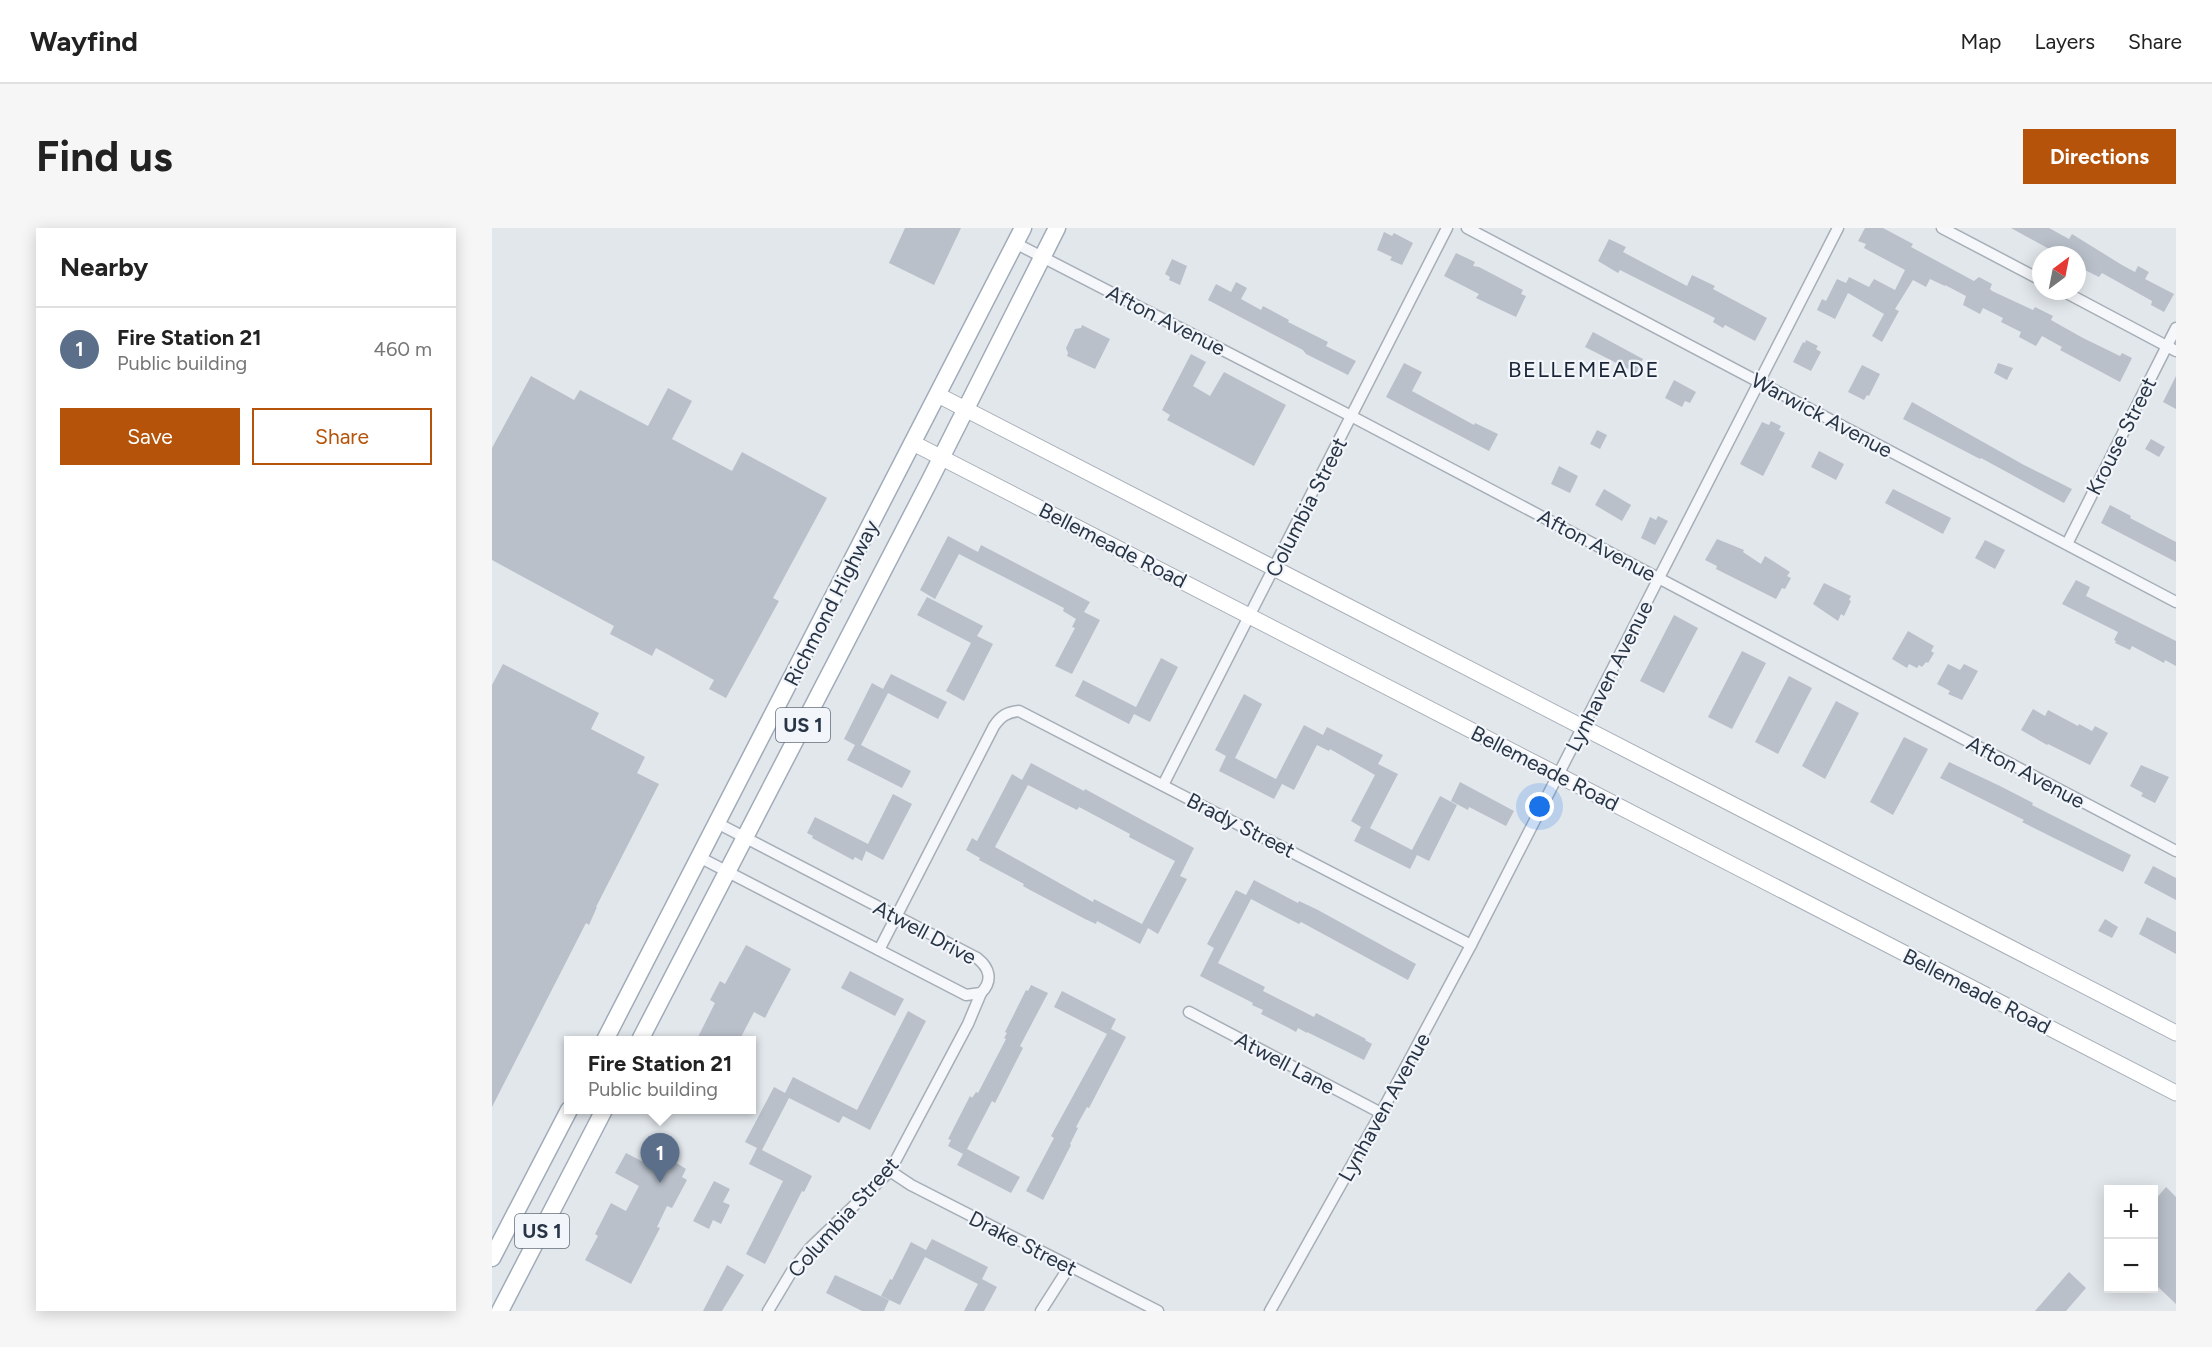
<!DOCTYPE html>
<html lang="en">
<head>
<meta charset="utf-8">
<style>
	body { margin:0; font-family:Figtree,sans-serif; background:#f6f6f6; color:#222 }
	.controls { position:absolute; right:18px; bottom:18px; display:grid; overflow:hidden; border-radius:0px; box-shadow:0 3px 15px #0003 }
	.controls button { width:54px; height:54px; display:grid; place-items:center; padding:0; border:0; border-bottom:2px solid #e0e0e0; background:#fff; color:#222; font:30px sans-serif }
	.compass { position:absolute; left:1540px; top:18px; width:54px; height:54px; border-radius:50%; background:#fff; box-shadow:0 3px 15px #0003; rotate:32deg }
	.you { position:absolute; left:1048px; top:579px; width:21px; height:21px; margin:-15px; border:4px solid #fff; border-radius:50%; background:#1a73e8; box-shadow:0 0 0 9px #1a73e833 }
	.badge { display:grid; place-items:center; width:39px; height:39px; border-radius:50%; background:#b45309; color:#fff; font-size:20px; font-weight:700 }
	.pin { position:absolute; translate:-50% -50px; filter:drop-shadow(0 2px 3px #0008) }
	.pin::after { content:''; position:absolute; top:32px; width:21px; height:18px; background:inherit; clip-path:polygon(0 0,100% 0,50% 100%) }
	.popup { position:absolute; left:72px; top:808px; width:192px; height:78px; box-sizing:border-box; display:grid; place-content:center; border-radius:0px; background:#fff; filter:drop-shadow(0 2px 4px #0005); font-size:20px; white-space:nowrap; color:#767676 }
	.popup b { font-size:22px; color:#222 }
	.popup::after { content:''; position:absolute; left:50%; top:100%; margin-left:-12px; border:12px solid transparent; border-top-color:#fff }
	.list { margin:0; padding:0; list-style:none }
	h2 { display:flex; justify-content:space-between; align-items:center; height:78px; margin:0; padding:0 24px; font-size:26px }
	h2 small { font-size:20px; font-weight:400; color:#767676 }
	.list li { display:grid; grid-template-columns:39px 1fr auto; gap:18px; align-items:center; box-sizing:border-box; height:84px; padding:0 24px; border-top:2px solid #e0e0e0 }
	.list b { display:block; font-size:22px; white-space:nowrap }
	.list p { margin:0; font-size:20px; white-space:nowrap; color:#767676 }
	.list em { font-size:20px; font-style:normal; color:#767676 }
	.actions { display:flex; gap:12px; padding:18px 24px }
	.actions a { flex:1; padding:14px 0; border:2px solid #b45309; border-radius:0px; text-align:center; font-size:21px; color:#b45309 }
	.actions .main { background:#b45309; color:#fff }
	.map { position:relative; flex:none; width:1684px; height:1083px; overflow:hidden; border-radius:0px }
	header { display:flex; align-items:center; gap:36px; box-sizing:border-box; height:84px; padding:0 30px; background:#fff; border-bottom:2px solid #e0e0e0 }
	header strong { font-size:28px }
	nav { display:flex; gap:33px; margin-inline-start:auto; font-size:21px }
	.intro { display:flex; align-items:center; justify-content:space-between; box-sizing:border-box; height:144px; padding:0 36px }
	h1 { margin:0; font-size:42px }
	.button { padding:15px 27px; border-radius:0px; background:#b45309; color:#fff; font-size:21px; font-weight:700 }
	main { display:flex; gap:36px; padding:0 36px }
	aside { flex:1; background:#fff; border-radius:0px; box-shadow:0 3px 15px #0003 }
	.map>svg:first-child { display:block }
	.building { fill:#b9c0ca; fill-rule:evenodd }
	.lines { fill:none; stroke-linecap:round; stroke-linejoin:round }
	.street-casing { stroke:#a6aeb7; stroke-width:13 }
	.secondary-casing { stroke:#a6aeb7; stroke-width:17 }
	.primary-casing { stroke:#a0acb9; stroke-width:19 }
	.street { stroke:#f6f7fa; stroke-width:10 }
	.secondary { stroke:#fff; stroke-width:15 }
	.primary { stroke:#fff; stroke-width:16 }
	.labels { text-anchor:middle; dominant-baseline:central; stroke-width:4.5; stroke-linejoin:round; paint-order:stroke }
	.shield { fill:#f2f5f9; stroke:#656f7c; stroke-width:1.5 }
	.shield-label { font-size:20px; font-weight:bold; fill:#283546 }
	.street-label { font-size:21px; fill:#283546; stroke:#f2f5f9 }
	.neighbourhood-label { font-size:22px; letter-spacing:1.5px; fill:#1a2637; stroke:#f2f5f9 }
</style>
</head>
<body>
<header>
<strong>Wayfind</strong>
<nav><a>Map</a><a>Layers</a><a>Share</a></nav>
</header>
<div class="intro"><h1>Find us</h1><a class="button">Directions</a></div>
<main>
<aside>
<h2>Nearby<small></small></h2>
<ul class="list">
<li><span class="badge" style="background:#5c6f8a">1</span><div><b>Fire Station 21</b><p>Public building</p></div><em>460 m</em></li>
</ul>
<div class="actions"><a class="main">Save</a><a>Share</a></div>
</aside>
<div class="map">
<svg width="1684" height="1083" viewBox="0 0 1684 1083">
	<rect width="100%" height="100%" fill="#e2e7ec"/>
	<!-- building -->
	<g class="building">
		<polygon points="413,0 469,0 442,57 397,35"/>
		<polygon points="1373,0 1391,0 1421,16 1419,19 1482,53 1487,49 1500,56 1498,61 1500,63 1541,82 1543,79 1561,88 1559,92 1591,110 1628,128 1630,125 1640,130 1628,154 1568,122 1570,119 1550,108 1544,118 1527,109 1529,104 1509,94 1511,90 1491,80 1488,86 1471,77 1474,68 1453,57 1453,58 1438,51 1434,59 1421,52 1403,81 1407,83 1390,114 1380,108 1392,86 1356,65 1343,91 1325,82 1330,71 1334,73 1345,51 1354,55 1357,49 1377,59 1382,51 1403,62 1413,42 1372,20 1374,16 1366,13"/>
		<polygon points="1519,0 1557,0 1577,11 1580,6 1630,37 1643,44 1646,38 1657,44 1653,51 1682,66 1672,84 1659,77 1660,73 1610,45 1607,49 1585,38 1585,27 1568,27"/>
		<polygon points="892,4 900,8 902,5 921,15 910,37 898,32 900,29 885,22"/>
		<polygon points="1117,11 1134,19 1131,24 1195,58 1200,47 1223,58 1221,61 1275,90 1263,113 1233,97 1231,100 1221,94 1223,90 1128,42 1126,45 1106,33"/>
		<polygon points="964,25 983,34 981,38 987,39 1031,62 1029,66 1034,68 1024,89 984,70 987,66 952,48"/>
		<polygon points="680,31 695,38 688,57 677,52 678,49 673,46"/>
		<polygon points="744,54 755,60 749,71 769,82 771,78 797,92 796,94 836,114 834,118 864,133 856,147 814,126 811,122 716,72 724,56 739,64"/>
		<polygon points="590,97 618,111 603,141 575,128 576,125 574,120 583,101 589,100"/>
		<polygon points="1101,104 1151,131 1144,145 1093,119"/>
		<polygon points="1314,112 1326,118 1324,121 1329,124 1319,143 1301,134 1311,114 1313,115"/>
		<polygon points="699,126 714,134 701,158 718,168 732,144 794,177 762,238 675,192 678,187 670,182"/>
		<polygon points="912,135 930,144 920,163 982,197 983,195 1006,206 997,223 894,169"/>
		<polygon points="1506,135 1521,140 1515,152 1502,145"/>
		<polygon points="1370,137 1388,146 1377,168 1375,167 1372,172 1356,164"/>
		<polygon points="39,148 82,172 88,162 156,198 176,160 200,173 180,211 240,243 250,224 335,270 281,370 287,373 234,470 217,461 222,452 164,420 160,428 118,406 122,398 0,332 0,220"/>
		<polygon points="1684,148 1684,181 1671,174"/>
		<polygon points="1182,152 1204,164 1198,175 1193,173 1190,179 1173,170"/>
		<polygon points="1420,174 1532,237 1580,261 1572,275 1489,230 1488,231 1411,191"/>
		<polygon points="1279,193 1289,198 1287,202 1293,205 1271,248 1248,236 1270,194 1277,197"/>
		<polygon points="1105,202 1115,207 1108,221 1098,216"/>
		<polygon points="1659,211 1673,219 1667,229 1653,221"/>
		<polygon points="1327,223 1352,236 1344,252 1319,239"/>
		<polygon points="1067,238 1086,248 1078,265 1059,256"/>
		<polygon points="1112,261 1139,277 1130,293 1103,277"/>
		<polygon points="1401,261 1459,290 1451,306 1393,275"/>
		<polygon points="1618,277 1639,288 1638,290 1684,314 1684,334 1609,295"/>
		<polygon points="1166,288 1176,293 1163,317 1149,310 1158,289 1164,292"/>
		<polygon points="456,308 486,324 489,317 598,374 592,384 608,392 580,446 563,438 583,400 580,399 584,391 571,383 572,380 467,326 443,371 428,362"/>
		<polygon points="1225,311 1252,322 1251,324 1269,336 1273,328 1298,344 1295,348 1299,350 1293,361 1290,360 1284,371 1224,341 1225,338 1213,332"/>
		<polygon points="1493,312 1513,322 1503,341 1483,330"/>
		<polygon points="1584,352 1598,359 1594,368 1684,413 1684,438 1673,432 1672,435 1640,418 1638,422 1623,415 1624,413 1622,412 1626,404 1570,376"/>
		<polygon points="1332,355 1359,368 1357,372 1359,373 1352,388 1349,386 1346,393 1321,376"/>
		<polygon points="435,369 491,398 485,408 501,416 472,473 454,463 479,415 425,387"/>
		<polygon points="1182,387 1206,400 1172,465 1148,453"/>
		<polygon points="1416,403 1442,418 1439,423 1442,425 1436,435 1434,434 1430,439 1427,437 1425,440 1417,436 1415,440 1400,431"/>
		<polygon points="1250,423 1274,435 1240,501 1216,489"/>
		<polygon points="669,430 686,439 658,494 642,486 637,496 583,468 591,452 644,479"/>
		<polygon points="11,436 107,485 99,501 153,529 145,545 167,556 104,679 105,679 97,697 94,695 0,879 0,457"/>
		<polygon points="1456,436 1468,442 1472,436 1486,443 1470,472 1456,466 1458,463 1445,456"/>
		<polygon points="399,446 455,474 446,491 396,465 369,517 419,543 410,560 355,532 363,517 352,511 380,455 391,461"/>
		<polygon points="1297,448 1320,460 1286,526 1263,514"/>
		<polygon points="752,466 770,476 743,530 784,551 812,497 831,507 835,499 891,527 886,536 906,546 878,600 920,622 948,568 965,577 937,633 925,627 918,641 862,613 869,599 859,593 883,547 838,521 837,523 825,517 802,562 790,556 782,571 727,543 734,528 723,522"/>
		<polygon points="1344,473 1367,485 1333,551 1310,538"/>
		<polygon points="1541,481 1553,488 1556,482 1586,498 1587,496 1600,503 1603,498 1616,505 1598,537 1556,516 1555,517 1529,502"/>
		<polygon points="1412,509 1436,521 1401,587 1378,574"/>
		<polygon points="1457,534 1508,558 1541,575 1540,577 1639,627 1631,644 1564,611 1530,594 1532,592 1448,550"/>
		<path d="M539 535 592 563 593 561 604 567 702 620 688 648 695 651 666 706 656 700 648 716 605 693 604 696 593 691 538 662 531 658 532 656 487 632 488 630 474 622 480 610 485 613 520 546 530 552ZM536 557 585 582 587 579 638 606 637 609 683 633 650 696 602 671 601 674 503 619Z"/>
		<polygon points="1649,537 1677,549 1663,575 1649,568 1651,565 1638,558"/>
		<polygon points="968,554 1022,583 1014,598 977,579 976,582 959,573"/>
		<polygon points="401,566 420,576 391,632 374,623 370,633 363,629 361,632 320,610 321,608 315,605 323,589 376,616"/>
		<polygon points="1661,638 1684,650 1684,672 1652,655"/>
		<polygon points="762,652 806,675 807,673 826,682 924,736 916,752 809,694 807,696 759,671 726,735 773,759 771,763 822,789 824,785 874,811 873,812 880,816 872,832 815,804 815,805 806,800 804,804 795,799 769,786 771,782 760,777 761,775 708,748 722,720 715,716 744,662 754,667"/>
		<polygon points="1655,689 1684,704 1684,726 1647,706"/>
		<polygon points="1613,691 1626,699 1620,710 1606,703"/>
		<polygon points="254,717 299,741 278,780 273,790 262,784 247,813 204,813 223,775 218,772 228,753 233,756"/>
		<polygon points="358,743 412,771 403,788 349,760"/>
		<polygon points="539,757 556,765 528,818 531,820 503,875 500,873 475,921 528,949 519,965 465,937 471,926 456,918 459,912 456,911 478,868 480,870 484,864 486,865 514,811 512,810 515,805 513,804 534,762 536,763"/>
		<polygon points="570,763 624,791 619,801 634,809 597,880 595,879 584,899 586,900 578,916 579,917 551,972 534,963 562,910 559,908 615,806 562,779"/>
		<polygon points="416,783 434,793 378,902 351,888 347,895 297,870 270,922 320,948 312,964 310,963 273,1036 254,1026 291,953 257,936 265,920 253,914 282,859 293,865 301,849 365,882"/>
		<polygon points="134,925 165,941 172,927 194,941 190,949 195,952 180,980 175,978 165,999 168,1000 139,1056 93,1032 106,1008 103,1006 119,975 134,983 147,958 123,945"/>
		<polygon points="222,953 238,961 231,974 238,977 229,996 221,992 217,1001 201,993"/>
		<polygon points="1674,959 1684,969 1684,1076 1662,1055 1662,973"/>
		<polygon points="440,1011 496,1039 490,1051 505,1059 492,1083 472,1083 486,1056 433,1029 408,1077 389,1068 398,1051 400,1052 419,1014 434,1022"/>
		<polygon points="235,1037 252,1047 230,1083 211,1083"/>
		<polygon points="1577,1044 1594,1060 1574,1083 1543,1083"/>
		<polygon points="343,1047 397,1072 392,1083 370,1083 334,1065"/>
	</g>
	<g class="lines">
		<defs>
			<g id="street">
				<polyline points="975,0 1684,374"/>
				<polyline points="1450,0 1549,52"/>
				<polyline points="523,15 859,188 1684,623"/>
				<polyline points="1571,63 1684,123"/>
				<polyline points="1575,316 1684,100"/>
				<polyline points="671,557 955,0"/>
				<path d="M207 629 474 767 489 765C501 753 498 740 485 730L225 595"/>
				<path d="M387 722 502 498C509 488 515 484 527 483L979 717"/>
				<polyline points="697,784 889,885"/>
				<polyline points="398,943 419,957 666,1083"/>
				<polyline points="276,1083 300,1043 318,1020 398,943 476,796 489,765"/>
				<polyline points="549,1083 577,1039"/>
				<polyline points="778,1083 889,885 979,717 1346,0"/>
			</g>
			<g id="secondary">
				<polyline points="446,167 1684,805"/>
				<polyline points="421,215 1684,865"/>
			</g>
			<g id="primary">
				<polyline points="113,812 531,0"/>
				<polyline points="148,812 437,254 565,0"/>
				<polyline points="0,1030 77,882"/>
				<polyline points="8,1083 112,882"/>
			</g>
		</defs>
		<!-- street casing -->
		<use href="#street" class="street-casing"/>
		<!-- secondary casing -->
		<use href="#secondary" class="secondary-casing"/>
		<!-- primary casing -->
		<use href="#primary" class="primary-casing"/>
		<!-- street -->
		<use href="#street" class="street"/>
		<!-- secondary -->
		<use href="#secondary" class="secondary"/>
		<!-- primary -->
		<use href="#primary" class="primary"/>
	</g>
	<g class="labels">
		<!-- shield labels -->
		<g class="shield">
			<rect x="284" y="480" width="54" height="34" rx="4.5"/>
			<rect x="23" y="986" width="54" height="34" rx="4.5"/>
		</g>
		<g class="shield-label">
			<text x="311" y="497">US 1</text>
			<text x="50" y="1003">US 1</text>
		</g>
		<!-- street labels -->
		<g class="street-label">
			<text transform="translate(674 92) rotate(27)">Afton Avenue</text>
			<text transform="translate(1330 187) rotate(28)">Warwick Avenue</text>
			<text transform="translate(1629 208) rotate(-63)">Krouse Street</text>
			<text transform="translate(814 279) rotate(-63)">Columbia Street</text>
			<text transform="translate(621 317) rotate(27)">Bellemeade Road</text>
			<text transform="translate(1105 317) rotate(28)">Afton Avenue</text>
			<text transform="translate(339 375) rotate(-63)">Richmond Highway</text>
			<text transform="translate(1117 448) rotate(-63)">Lynhaven Avenue</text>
			<text transform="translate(1053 540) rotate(27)">Bellemeade Road</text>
			<text transform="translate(1534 544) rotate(28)">Afton Avenue</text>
			<text transform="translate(749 597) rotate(27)">Brady Street</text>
			<text transform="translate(433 704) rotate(28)">Atwell Drive</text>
			<text transform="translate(1485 763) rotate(27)">Bellemeade Road</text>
			<text transform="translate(793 835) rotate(28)">Atwell Lane</text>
			<text transform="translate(892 879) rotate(-61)">Lynhaven Avenue</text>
			<text transform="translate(351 989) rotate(-48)">Columbia Street</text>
			<text transform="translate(531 1015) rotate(27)">Drake Street</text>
		</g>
		<!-- neighbourhood labels -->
		<g class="neighbourhood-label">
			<text x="1092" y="141">BELLEMEADE</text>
		</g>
	</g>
</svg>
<div class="controls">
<button>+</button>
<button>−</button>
</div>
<svg class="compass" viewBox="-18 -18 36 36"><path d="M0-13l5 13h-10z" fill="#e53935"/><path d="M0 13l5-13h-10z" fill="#767676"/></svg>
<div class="you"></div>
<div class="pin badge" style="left:168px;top:955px;background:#5c6f8a">1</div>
<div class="popup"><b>Fire Station 21</b>Public building</div>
</div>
</main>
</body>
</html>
